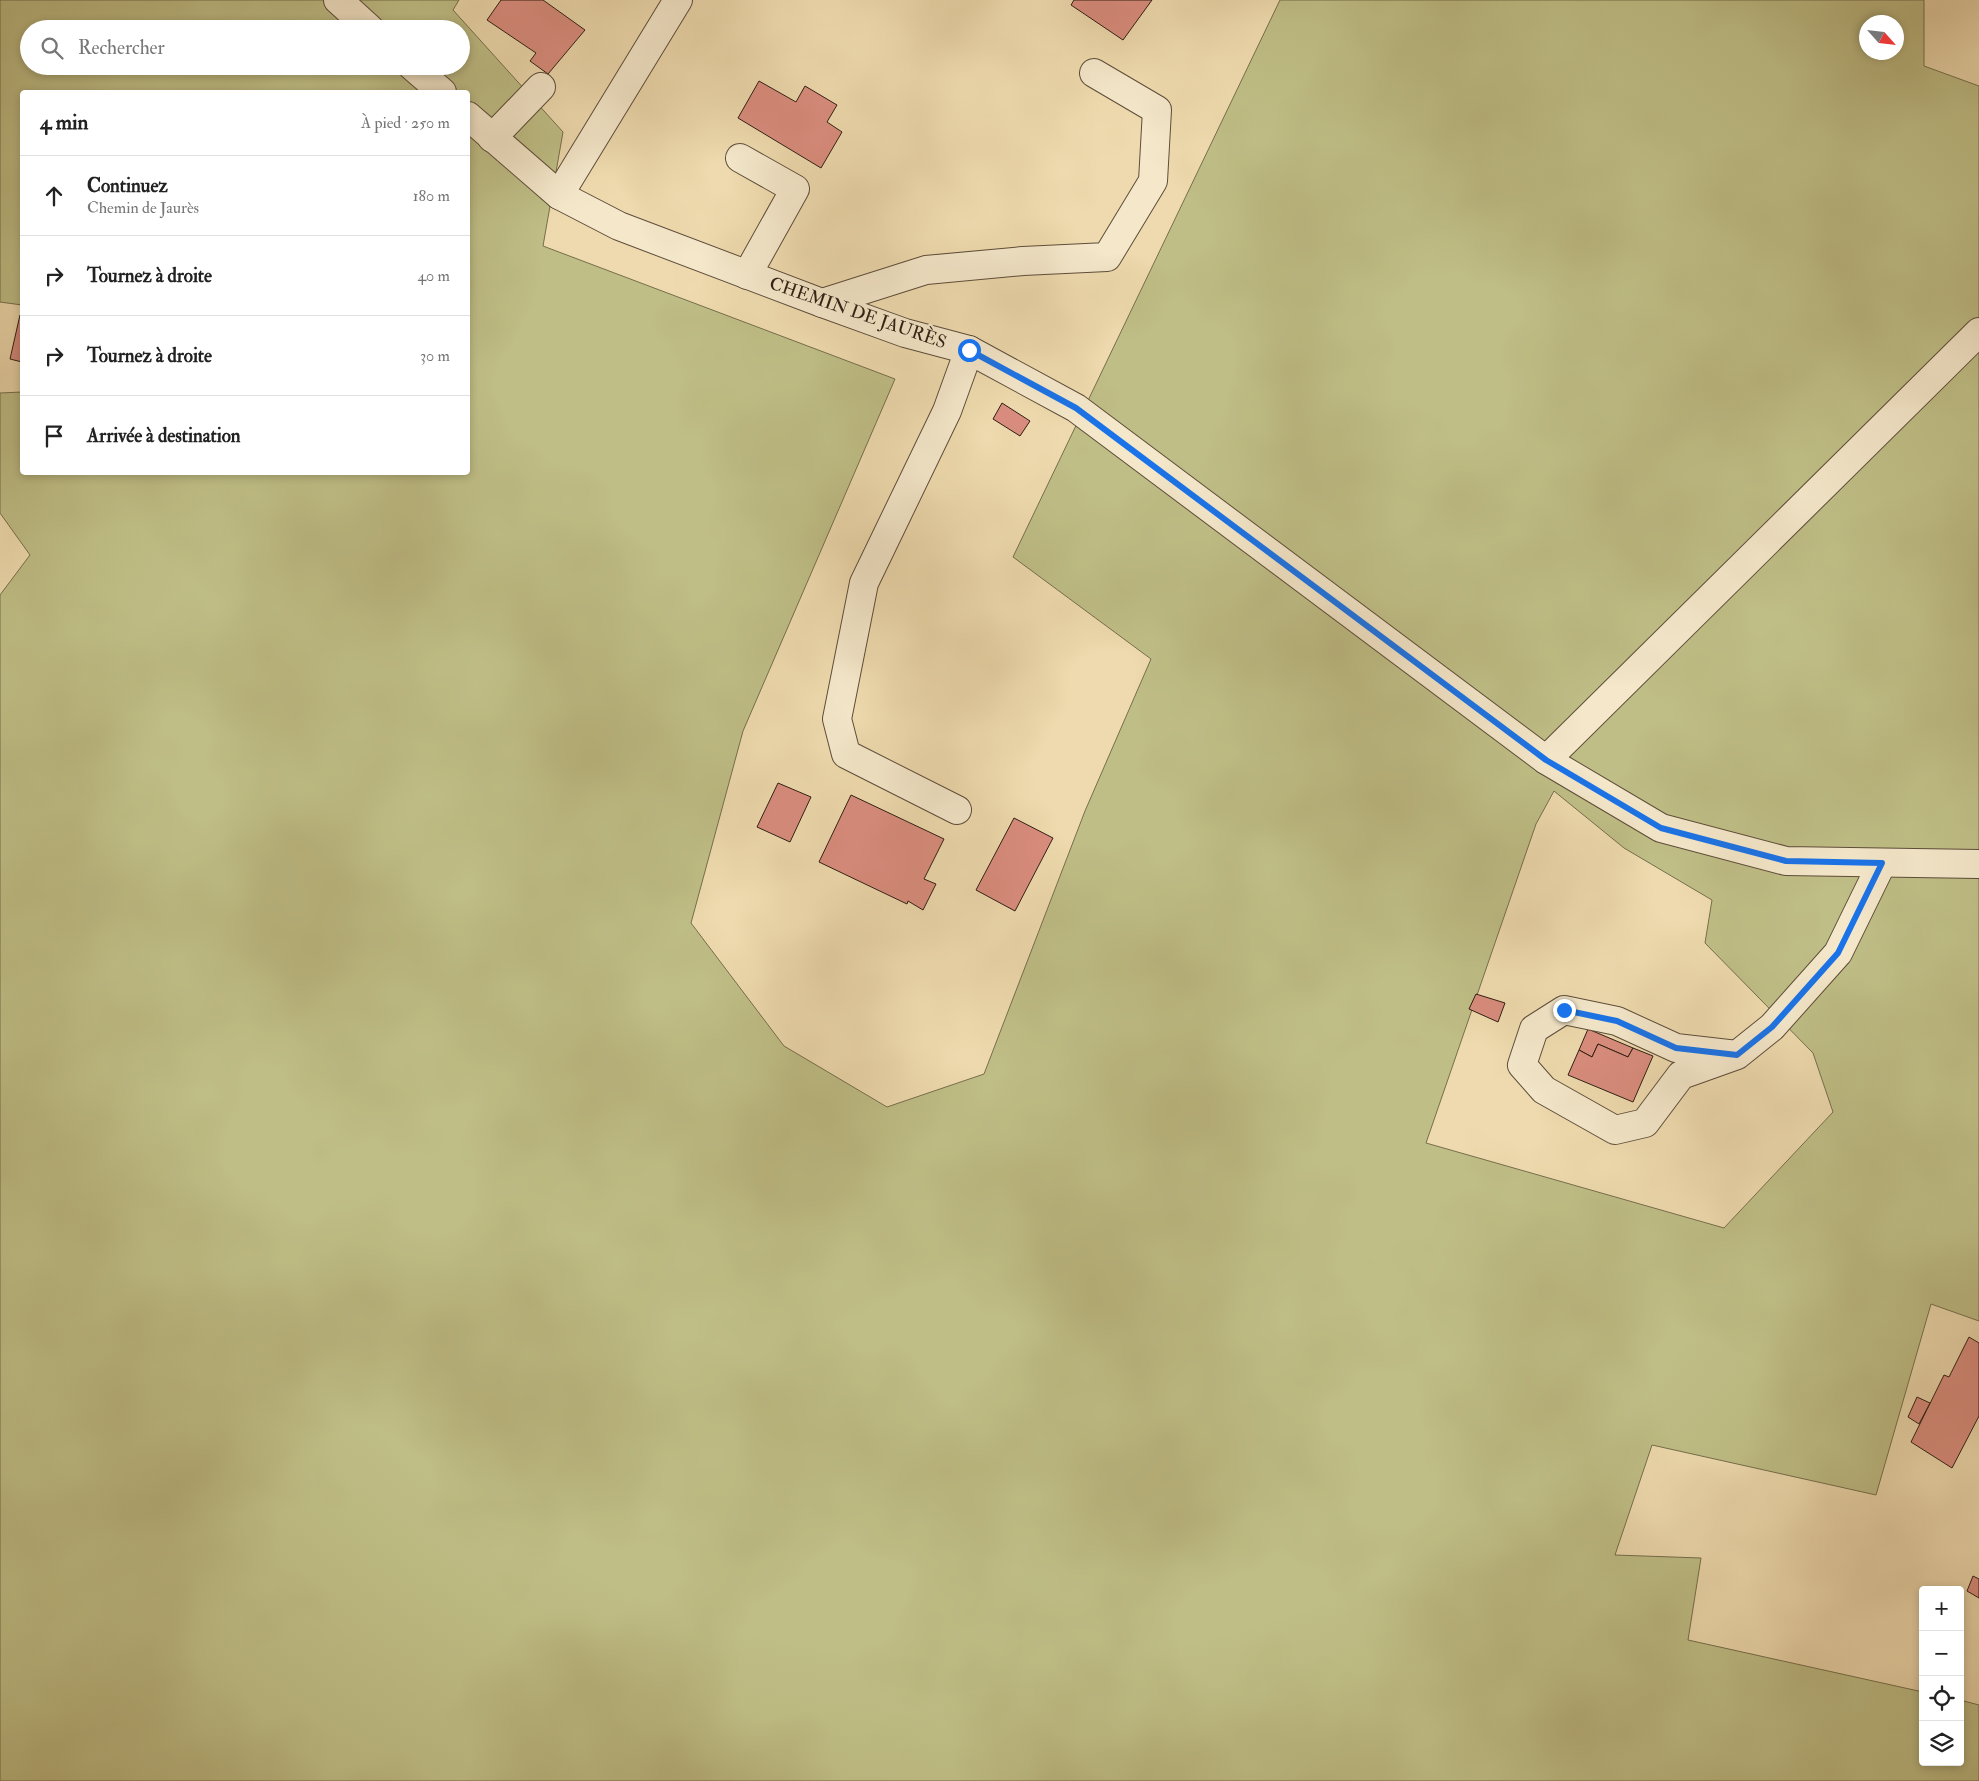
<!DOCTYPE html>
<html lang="fr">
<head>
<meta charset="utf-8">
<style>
	body { margin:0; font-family:"IM FELL Double Pica",serif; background:#f6f6f6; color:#222 }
	.controls { position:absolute; right:15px; bottom:15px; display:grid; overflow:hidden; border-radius:5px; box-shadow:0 2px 8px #0003 }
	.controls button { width:45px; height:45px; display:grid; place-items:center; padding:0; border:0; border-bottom:1px solid #e0e0e0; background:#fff; color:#222; font:25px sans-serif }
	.compass { position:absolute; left:1859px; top:15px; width:45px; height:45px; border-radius:50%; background:#fff; box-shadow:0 2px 8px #0003; rotate:117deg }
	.stop { position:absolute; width:15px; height:15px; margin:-11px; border:4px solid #1a73e8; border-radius:50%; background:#fff }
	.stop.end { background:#1a73e8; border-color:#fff; box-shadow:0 1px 5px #0008 }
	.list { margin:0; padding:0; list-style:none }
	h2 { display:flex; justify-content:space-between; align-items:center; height:65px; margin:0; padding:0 20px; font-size:21px }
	h2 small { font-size:16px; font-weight:400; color:#767676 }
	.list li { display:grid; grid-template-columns:32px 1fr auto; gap:15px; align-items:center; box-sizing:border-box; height:80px; padding:0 20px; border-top:1px solid #e0e0e0 }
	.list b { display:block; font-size:19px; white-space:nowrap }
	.list p { margin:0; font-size:16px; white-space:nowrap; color:#767676 }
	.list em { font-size:16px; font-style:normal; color:#767676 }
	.icon { flex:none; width:28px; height:28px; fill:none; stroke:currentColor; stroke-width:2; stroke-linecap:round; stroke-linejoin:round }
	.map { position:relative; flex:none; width:1979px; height:1781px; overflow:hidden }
	.search { position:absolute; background:#fff; box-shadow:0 2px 8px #0003; left:20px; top:20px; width:450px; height:55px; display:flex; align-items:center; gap:12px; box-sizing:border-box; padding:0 18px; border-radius:28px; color:#767676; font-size:19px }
	.panel { position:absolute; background:#fff; box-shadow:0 2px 8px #0003; left:20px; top:90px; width:450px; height:385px; border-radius:5px }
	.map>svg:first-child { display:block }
	.green { fill:#bfbe86; stroke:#766e4c; fill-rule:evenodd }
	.building { fill:#da8d7e; stroke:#2e1e13 }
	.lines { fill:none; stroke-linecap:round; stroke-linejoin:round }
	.minor-casing { stroke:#5e4d3a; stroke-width:30 }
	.minor { stroke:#f4e7ca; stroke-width:28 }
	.route { stroke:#1a73e8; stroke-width:6 }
	.labels { text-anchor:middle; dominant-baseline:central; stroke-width:4.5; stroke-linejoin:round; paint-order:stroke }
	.street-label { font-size:18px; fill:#2e1e13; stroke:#f4e7ca }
</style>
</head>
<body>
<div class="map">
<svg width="1979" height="1781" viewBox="0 0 1979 1781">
	<rect width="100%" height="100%" fill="#eedaae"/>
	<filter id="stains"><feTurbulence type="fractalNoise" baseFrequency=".004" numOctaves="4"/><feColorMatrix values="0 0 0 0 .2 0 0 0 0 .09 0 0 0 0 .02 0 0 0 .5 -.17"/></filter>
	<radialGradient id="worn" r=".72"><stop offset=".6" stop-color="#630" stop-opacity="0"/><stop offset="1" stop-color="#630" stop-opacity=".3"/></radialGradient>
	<!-- green -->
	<path class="green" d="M0 0H459L453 10 563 132 543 246 895 379 743 731 691 923 784 1046 887 1107 984 1074 1085 811 1151 659 1013 557 1280 0H1924V66L1979 86V1321L1931 1304 1876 1495 1652 1445 1615 1555 1701 1558 1688 1640 1923 1692V1762H1960V1700L1979 1705V1781H0V595L30 555 0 513V393L22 392V472H468V92H22V305L0 302ZM1866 22H1896V52H1866ZM29 29H461V66H29ZM1554 791 1624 848 1712 900 1705 943 1813 1053 1833 1112 1724 1228 1426 1143 1536 824Z"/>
	<!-- building -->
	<g class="building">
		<polygon points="501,0 543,0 585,30 548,74 530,61 536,53 487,20"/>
		<polygon points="1074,0 1152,0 1123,40 1071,5"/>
		<polygon points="759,81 796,102 805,86 837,105 827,122 842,132 821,168 738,118"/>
		<polygon points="20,315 22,316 22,362 10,359"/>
		<polygon points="1002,403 1030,421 1020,436 993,419"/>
		<polygon points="778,783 811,797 790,842 757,827"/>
		<polygon points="851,795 944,839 924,879 936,884 923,910 908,901 907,904 819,862"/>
		<polygon points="1014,818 1053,838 1015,911 976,890"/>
		<polygon points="1476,994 1505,1003 1498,1022 1469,1009"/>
		<polygon points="1588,1029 1633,1048 1628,1057 1598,1044 1592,1057 1579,1050"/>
		<polygon points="1598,1044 1628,1057 1633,1048 1653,1056 1633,1102 1568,1075 1579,1050 1592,1057"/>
		<polygon points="1969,1337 1979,1343 1979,1416 1952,1468 1911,1442 1944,1375 1949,1377"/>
		<polygon points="1917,1397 1930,1403 1919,1424 1908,1417"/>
		<polygon points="1973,1576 1979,1579 1979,1598 1967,1591"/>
	</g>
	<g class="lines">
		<defs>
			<g id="minor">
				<polyline points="338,0 370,29"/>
				<polyline points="412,66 442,92"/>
				<polyline points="468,116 559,195 619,226 822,303 905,333 969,350 1076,408 1546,760 1661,828 1786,861 1979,864"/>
				<polyline points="492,138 541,87"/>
				<polyline points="740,158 795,189 747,275"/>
				<polyline points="559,195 678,0"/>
				<polyline points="822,303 926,270 1023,261 1107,257 1153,181 1157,110 1094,73"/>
				<polyline points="1546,760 1979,332"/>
				<polyline points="957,810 846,754 837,719 864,583 947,411 969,350"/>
				<polyline points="1737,1055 1681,1075 1645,1123 1615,1130 1544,1090 1522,1065 1534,1029 1564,1010 1617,1021 1676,1048 1737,1055 1772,1027 1838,953 1882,863"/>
			</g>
		</defs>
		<!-- minor casing -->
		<use href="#minor" class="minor-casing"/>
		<!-- minor -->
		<use href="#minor" class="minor"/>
	</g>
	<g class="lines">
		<!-- route -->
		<polyline class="route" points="969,350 1076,408 1546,760 1661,828 1786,861 1882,863 1838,953 1772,1027 1737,1055 1676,1048 1617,1021 1564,1010"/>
	</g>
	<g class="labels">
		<!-- street labels -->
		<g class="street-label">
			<text transform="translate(858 313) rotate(19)">CHEMIN DE JAURÈS</text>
		</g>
	</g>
	<rect width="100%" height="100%" filter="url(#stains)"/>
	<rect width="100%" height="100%" fill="url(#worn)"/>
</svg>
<div class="controls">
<button>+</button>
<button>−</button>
<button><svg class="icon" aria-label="locate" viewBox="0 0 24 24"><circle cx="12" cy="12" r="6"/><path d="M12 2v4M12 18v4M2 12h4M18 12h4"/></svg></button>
<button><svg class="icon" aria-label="layers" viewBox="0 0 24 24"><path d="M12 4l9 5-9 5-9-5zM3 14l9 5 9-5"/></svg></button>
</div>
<svg class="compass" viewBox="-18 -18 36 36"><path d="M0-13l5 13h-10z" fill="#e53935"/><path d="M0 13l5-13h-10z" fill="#767676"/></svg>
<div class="stop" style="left:969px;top:350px"></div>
<div class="stop end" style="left:1564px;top:1010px"></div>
<div class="search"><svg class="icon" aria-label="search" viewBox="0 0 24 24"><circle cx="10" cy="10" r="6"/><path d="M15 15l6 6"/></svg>Rechercher</div>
<section class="panel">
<h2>4 min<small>À pied · 250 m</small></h2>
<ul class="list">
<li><svg class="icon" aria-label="ahead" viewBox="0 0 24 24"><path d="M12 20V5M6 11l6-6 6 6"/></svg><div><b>Continuez</b><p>Chemin de Jaurès</p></div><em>180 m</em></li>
<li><svg class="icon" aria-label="right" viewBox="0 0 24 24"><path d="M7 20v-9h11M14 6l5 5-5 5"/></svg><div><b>Tournez à droite</b></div><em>40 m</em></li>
<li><svg class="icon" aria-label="right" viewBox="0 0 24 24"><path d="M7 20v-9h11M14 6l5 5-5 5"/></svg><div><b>Tournez à droite</b></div><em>30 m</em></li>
<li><svg class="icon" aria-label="arrive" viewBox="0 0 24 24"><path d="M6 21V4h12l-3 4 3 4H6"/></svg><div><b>Arrivée à destination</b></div></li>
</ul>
</section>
</div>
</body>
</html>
